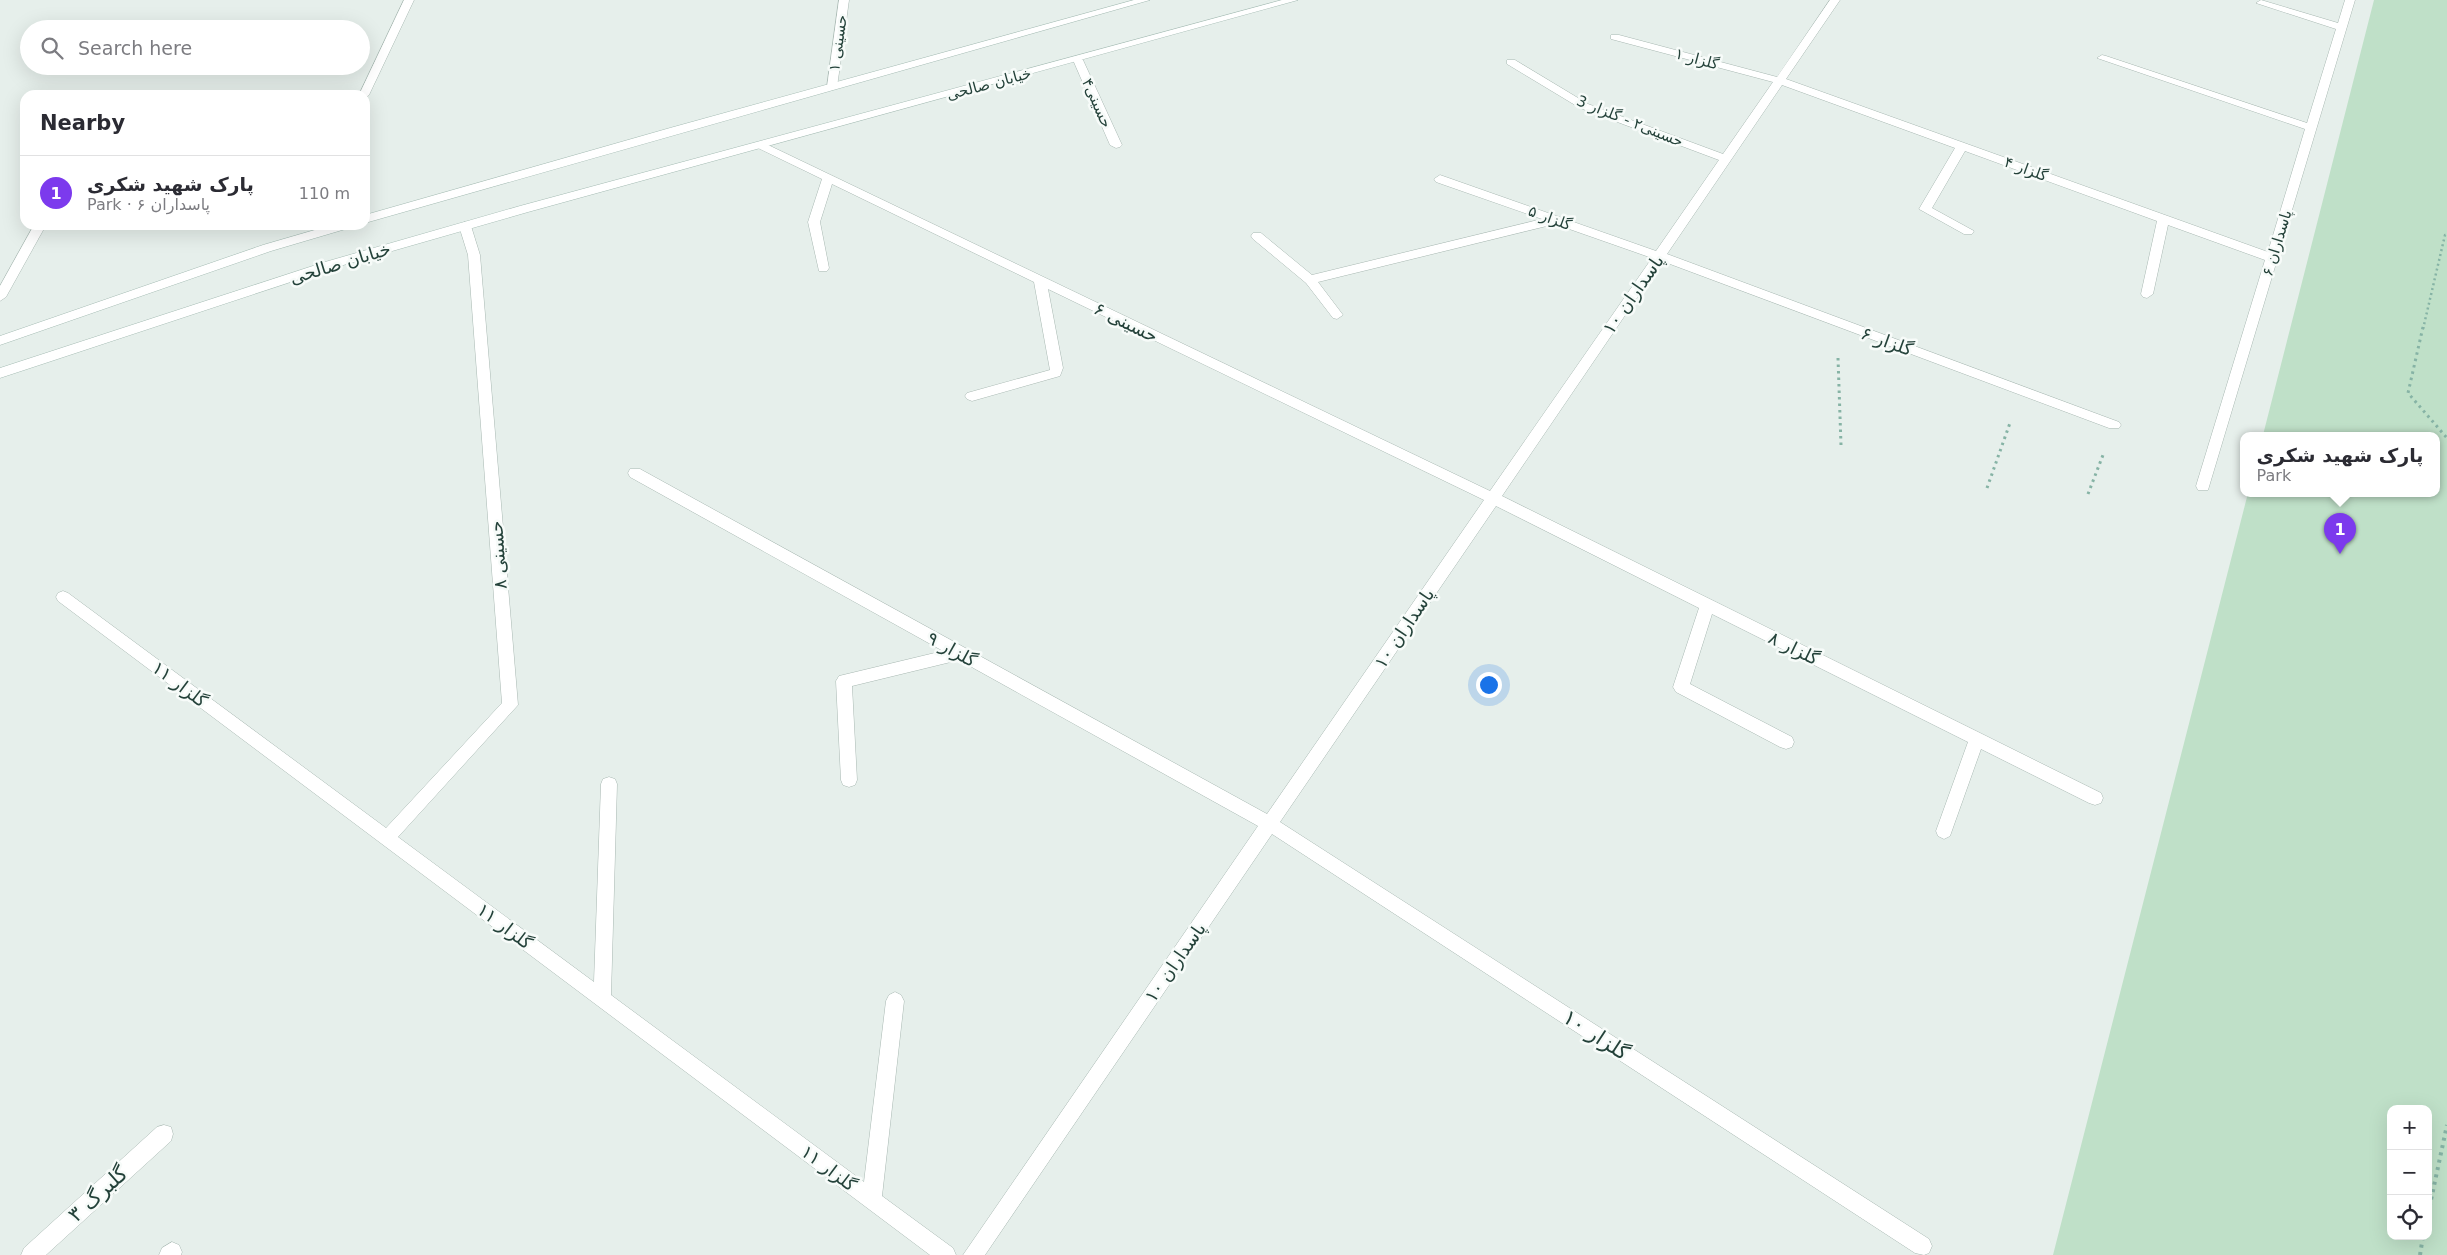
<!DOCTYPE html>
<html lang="en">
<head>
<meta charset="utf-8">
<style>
	body { margin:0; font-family:"DejaVu Sans",Vazirmatn,sans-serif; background:#f7f7f7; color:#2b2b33 }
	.controls { position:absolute; right:15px; bottom:15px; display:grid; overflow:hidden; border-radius:10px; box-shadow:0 5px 20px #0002 }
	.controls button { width:45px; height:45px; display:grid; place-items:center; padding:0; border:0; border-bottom:1px solid #e1e1e2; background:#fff; color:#2b2b33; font:25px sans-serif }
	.you { position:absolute; left:1488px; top:684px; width:18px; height:18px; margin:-12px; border:4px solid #fff; border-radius:50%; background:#1a73e8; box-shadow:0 0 0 8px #1a73e833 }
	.badge { display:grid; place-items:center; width:32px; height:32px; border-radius:50%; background:#7c3aed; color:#fff; font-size:16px; font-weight:700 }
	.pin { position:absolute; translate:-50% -41px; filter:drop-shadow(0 1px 2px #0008) }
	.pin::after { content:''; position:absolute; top:26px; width:18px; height:15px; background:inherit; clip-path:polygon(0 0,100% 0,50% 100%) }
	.popup { position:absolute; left:2240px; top:432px; width:200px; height:65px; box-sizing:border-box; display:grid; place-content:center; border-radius:10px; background:#fff; filter:drop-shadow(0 1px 4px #0005); font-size:16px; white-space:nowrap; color:#7c7c81 }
	.popup b { font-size:19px; color:#2b2b33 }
	.popup::after { content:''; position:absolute; left:50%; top:100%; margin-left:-10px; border:10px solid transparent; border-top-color:#fff }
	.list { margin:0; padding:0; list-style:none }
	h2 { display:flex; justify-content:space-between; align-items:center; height:65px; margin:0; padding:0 20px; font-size:21px }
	h2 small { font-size:16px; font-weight:400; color:#7c7c81 }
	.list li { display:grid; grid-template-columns:32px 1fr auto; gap:15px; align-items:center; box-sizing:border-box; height:75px; padding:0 20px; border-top:1px solid #e1e1e2 }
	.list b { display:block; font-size:19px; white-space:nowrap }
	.list p { margin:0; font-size:16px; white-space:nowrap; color:#7c7c81 }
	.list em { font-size:16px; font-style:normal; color:#7c7c81 }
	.icon { flex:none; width:28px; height:28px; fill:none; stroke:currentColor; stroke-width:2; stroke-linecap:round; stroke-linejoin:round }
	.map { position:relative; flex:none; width:2447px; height:1255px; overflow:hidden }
	.search { position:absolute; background:#fff; box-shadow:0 5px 20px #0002; left:20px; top:20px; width:350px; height:55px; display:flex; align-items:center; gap:12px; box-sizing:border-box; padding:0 18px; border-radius:28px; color:#7c7c81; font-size:19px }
	.panel { position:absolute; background:#fff; box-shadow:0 5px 20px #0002; left:20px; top:90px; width:350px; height:140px; border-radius:15px }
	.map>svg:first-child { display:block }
	.green { fill:#bfe0c8; fill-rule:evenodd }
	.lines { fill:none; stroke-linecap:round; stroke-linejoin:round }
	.minor-casing { stroke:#a8b8b2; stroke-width:1 }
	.secondary-casing { stroke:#a4bbb3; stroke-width:1 }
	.path-far2 { stroke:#86b3a5; stroke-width:2.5; stroke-dasharray:2 3; stroke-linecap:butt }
	.path-far1 { stroke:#86b3a5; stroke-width:3; stroke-dasharray:2.5 4; stroke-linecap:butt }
	.path { stroke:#86b3a5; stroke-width:4; stroke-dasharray:3 4.5; stroke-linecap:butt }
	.minor { fill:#fff; fill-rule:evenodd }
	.secondary { fill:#fff; fill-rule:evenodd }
	.labels { text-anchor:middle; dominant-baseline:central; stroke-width:5; stroke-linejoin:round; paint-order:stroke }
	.far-street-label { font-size:15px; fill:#24423a; stroke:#f7fbf9 }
	.street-label { font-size:18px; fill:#24423a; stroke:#f7fbf9 }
	.near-street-label { font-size:21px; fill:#24423a; stroke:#f7fbf9 }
</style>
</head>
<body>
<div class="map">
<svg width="2447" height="1255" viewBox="0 0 2447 1255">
	<rect width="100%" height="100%" fill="#e6efeb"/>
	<!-- green -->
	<path class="green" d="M2374 0H2447V1255H2053L2248 493H2436V435H2263ZM2391 1109H2428V1236H2391Z"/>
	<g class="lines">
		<defs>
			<g id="minor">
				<polygon points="404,0 414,0 369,95 365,98 365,95 359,95"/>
				<polygon points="839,0 849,0 837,87 832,90 827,87"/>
				<polygon points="1830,0 1840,0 1786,79 2268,252 2305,129 2097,58 2102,55 2106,56 2307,123 2336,29 2256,3 2261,0 2338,23 2345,0 2355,0 2208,490 2198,490 2196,486 2265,260 2168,225 2153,294 2147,298 2143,297 2141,294 2157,221 1965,151 1932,208 1974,231 1972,234 1964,234 1919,209 1955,148 1782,85 1667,254 2119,422 2121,425 2119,428 2109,428 1662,261 1502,496 2101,793 2103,798 2101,803 2095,805 2089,803 1981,749 1950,836 1944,839 1938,836 1936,831 1968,742 1712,614 1690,684 1792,737 1794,742 1792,747 1786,749 1780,747 1676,692 1673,687 1699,608 1496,506 1280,822 1929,1239 1932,1246 1929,1253 1924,1255 1915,1253 1272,834 985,1255 963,1255 1258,826 959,660 852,686 857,780 855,785 849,787 843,785 841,780 836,681 839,676 943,651 630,477 628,473 630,469 640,469 1267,814 1484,500 1048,289 1063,368 1060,376 972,401 967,399 965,396 967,393 1050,370 1034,282 832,184 820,222 829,268 827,271 819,271 808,222 822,179 756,147 756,143 764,143 1490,491 1652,258 1555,224 1318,282 1343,315 1337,319 1333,318 1306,283 1253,239 1251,236 1253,233 1261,233 1312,275 1542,219 1436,182 1434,179 1440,175 1656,251 1719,160 1580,108 1507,64 1507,60 1515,60 1588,104 1723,154 1773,82 1611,39 1611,35 1619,35 1777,77"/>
				<polygon points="1078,57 1083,60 1122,145 1120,147 1116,148 1110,145 1073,60"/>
				<polygon points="465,222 471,226 480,255 518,705 398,837 594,982 601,784 603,779 609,777 615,779 617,784 611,995 864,1182 886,1001 889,995 895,992 901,995 904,1001 882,1196 953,1248 956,1255 930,1255 58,601 56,597 58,593 63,591 68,593 386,828 502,703 468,255 459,226"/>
				<polygon points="34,225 46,225 6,297 0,301 0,286"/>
				<polygon points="164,1125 171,1127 173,1134 171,1141 46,1255 21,1255 24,1248 157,1127"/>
				<polygon points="172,1242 179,1245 182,1252 181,1255 159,1255 162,1248"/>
			</g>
			<g id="secondary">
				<polygon points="1134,0 1150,0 365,223 365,215 670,128"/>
				<polygon points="1282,0 1298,0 528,212 333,268 0,378 0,368 325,262 520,206"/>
				<polygon points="332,225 351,225 349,228 271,251 0,345 0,336 263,245"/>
			</g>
		</defs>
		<!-- minor casing -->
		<use href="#minor" class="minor-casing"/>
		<!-- secondary casing -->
		<use href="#secondary" class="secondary-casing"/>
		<!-- path-far2 -->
		<polyline class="path-far2" points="2423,329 2445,235 2447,235"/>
		<!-- path-far1 -->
		<g class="path-far1">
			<polyline points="2423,327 2408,393 2447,438"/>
			<polyline points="1838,358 1841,445"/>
			<polyline points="1987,488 2010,423"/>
			<polyline points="2088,494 2103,455"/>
		</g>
		<!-- path -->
		<g class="path">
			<polyline points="2428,1214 2447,1125"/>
			<polyline points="2420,1255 2423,1236"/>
		</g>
		<!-- minor -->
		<use href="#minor" class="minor"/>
		<!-- secondary -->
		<use href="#secondary" class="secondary"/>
	</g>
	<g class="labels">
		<!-- far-street labels -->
		<g class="far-street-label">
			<text transform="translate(838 43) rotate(-82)">حسینی ۱</text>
			<text transform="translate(1697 59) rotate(15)">گلزار ۱</text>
			<text transform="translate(989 84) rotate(-15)">خیابان صالحی</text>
			<text transform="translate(1097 103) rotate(66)">حسینی۴</text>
			<text transform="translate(1630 121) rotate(22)">حسینی۲ - گلزار 3</text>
			<text transform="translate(2026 169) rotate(20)">گلزار ۴</text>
			<text transform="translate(1550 218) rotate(20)">گلزار ۵</text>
			<text transform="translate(2277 243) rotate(-73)">پاسداران ۶</text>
		</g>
		<!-- street labels -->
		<g class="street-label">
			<text transform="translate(340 263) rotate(-17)">خيابان صالحی</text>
			<text transform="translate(1633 294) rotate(-55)">پاسداران ١٠</text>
			<text transform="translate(1126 322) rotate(26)">حسینی ۶</text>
			<text transform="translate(1887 341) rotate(20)">گلزار ۶</text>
			<text transform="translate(498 555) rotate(-94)">حسینی ۸</text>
			<text transform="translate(1404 628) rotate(-56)">پاسداران ١٠</text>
			<text transform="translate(1794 648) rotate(26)">گلزار ۸</text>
			<text transform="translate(952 649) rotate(29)">گلزار ٩</text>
			<text transform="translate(180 684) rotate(37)">گلزار ١١</text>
			<text transform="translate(505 926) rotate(37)">گلزار ١١</text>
			<text transform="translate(1175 962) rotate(-55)">پاسداران ١٠</text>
			<text transform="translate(829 1168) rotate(37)">گلزار ١١</text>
		</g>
		<!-- near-street labels -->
		<g class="near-street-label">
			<text transform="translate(1596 1035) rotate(33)">گلزار ۱۰</text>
			<text transform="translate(98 1194) rotate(-42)">گلبرگ ۳</text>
		</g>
	</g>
</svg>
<div class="controls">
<button>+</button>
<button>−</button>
<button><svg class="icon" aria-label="locate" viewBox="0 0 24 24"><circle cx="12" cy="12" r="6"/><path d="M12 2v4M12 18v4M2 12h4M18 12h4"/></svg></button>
</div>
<div class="you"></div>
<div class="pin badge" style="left:2340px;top:554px">1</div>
<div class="popup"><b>پارک شهید شکری</b>Park</div>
<div class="search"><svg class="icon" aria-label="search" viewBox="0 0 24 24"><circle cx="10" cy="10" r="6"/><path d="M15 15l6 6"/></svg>Search here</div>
<section class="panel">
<h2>Nearby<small></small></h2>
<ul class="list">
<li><span class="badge">1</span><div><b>پارک شهید شکری</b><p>Park · پاسداران ۶</p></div><em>110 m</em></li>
</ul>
</section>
</div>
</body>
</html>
